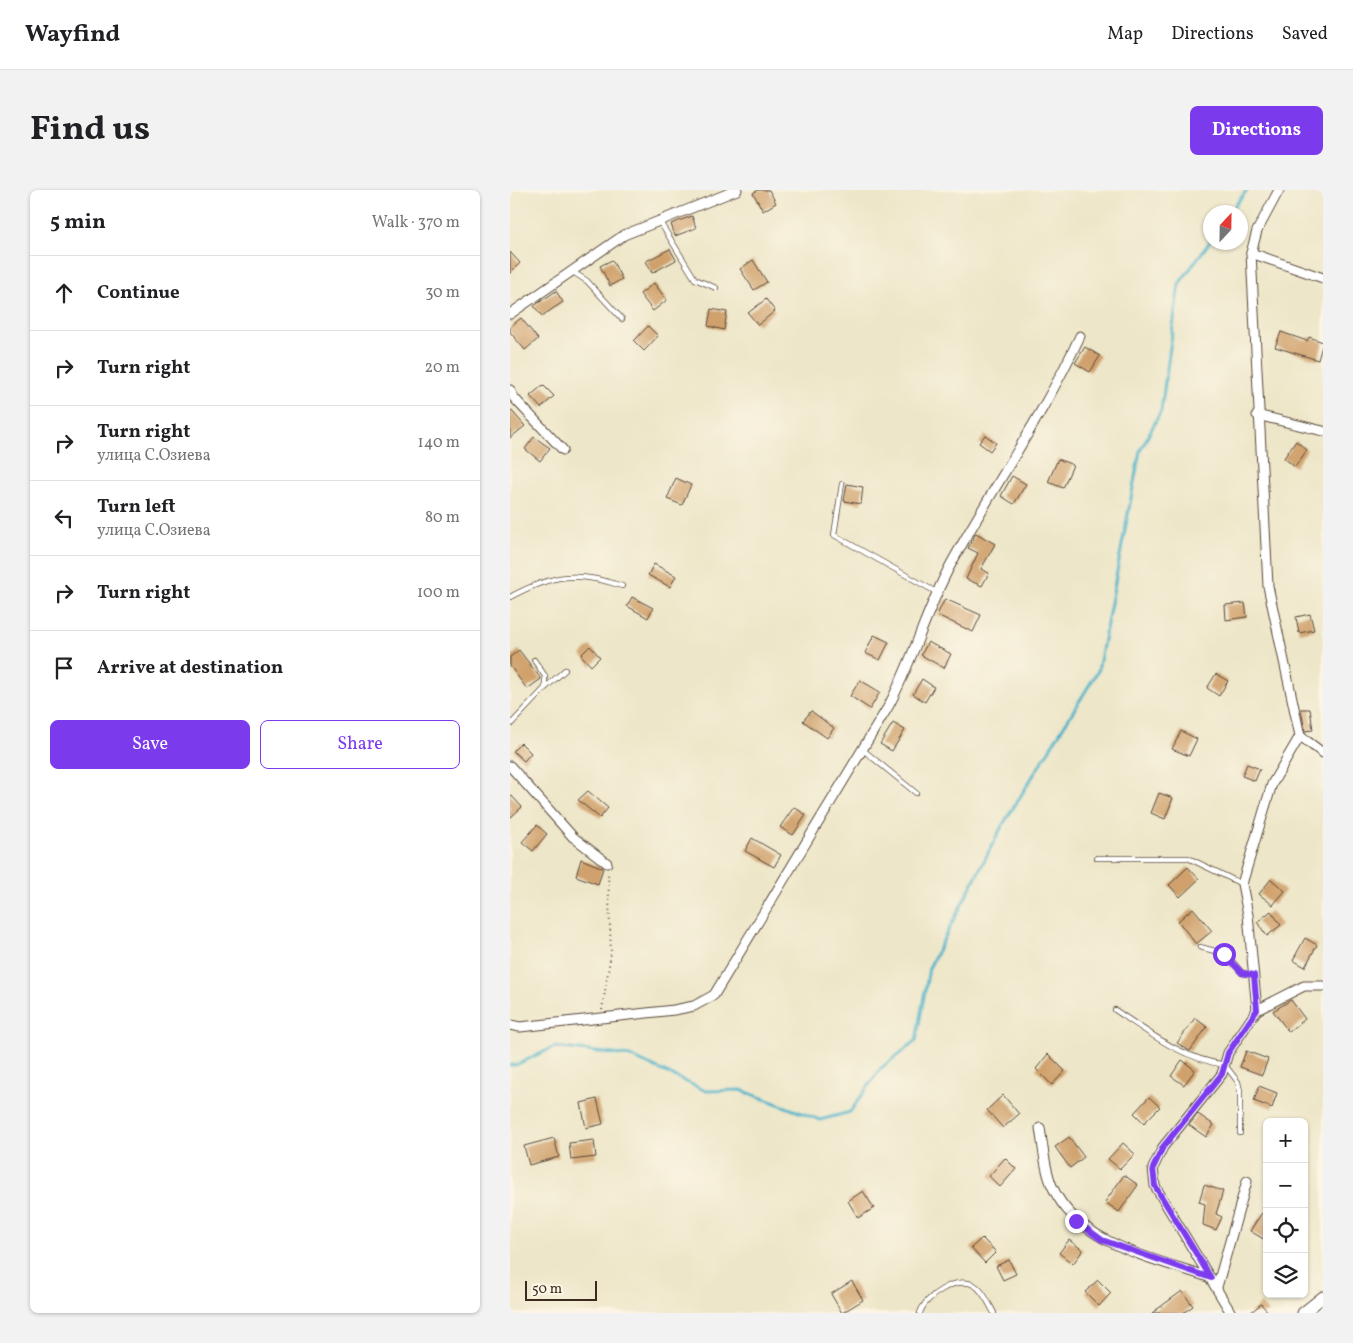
<!DOCTYPE html>
<html lang="en">
<head>
<meta charset="utf-8">
<style>
	body { margin:0; font-family:Vollkorn,serif; background:#f2f2f2; color:#202124 }
	.controls { position:absolute; right:15px; bottom:15px; display:grid; overflow:hidden; border-radius:8px; box-shadow:0 1px 4px #0004 }
	.controls button { width:45px; height:45px; display:grid; place-items:center; padding:0; border:0; border-bottom:1px solid #e0e0e0; background:#fff; color:#202124; font:25px sans-serif }
	.compass { position:absolute; left:693px; top:15px; width:45px; height:45px; border-radius:50%; background:#fff; box-shadow:0 1px 4px #0004; rotate:22deg }
	.scale { position:absolute; left:15px; bottom:12px; width:72px; box-sizing:border-box; padding-left:5px; border:2px solid #3b2a1e; border-top:0; font-size:14px; line-height:18px; white-space:nowrap; color:#3b2a1e; -webkit-text-stroke:4px #fcf5e5; paint-order:stroke }
	.stop { position:absolute; width:15px; height:15px; margin:-11px; border:4px solid #7c3aed; border-radius:50%; background:#fff }
	.stop.end { background:#7c3aed; border-color:#fff; box-shadow:0 1px 5px #0008 }
	.list { margin:0; padding:0; list-style:none }
	h2 { display:flex; justify-content:space-between; align-items:center; height:65px; margin:0; padding:0 20px; font-size:21px }
	h2 small { font-size:16px; font-weight:400; color:#757577 }
	.list li { display:grid; grid-template-columns:32px 1fr auto; gap:15px; align-items:center; box-sizing:border-box; height:75px; padding:0 20px; border-top:1px solid #e0e0e0 }
	.list b { display:block; font-size:19px; white-space:nowrap }
	.list p { margin:0; font-size:16px; white-space:nowrap; color:#757577 }
	.list em { font-size:16px; font-style:normal; color:#757577 }
	.actions { display:flex; gap:10px; padding:15px 20px }
	.actions a { flex:1; padding:11px 0; border:1px solid #7c3aed; border-radius:8px; text-align:center; font-size:18px; color:#7c3aed }
	.actions .main { background:#7c3aed; color:#fff }
	.icon { flex:none; width:28px; height:28px; fill:none; stroke:currentColor; stroke-width:2; stroke-linecap:round; stroke-linejoin:round }
	.map { position:relative; flex:none; width:813px; height:1123px; overflow:hidden; border-radius:8px }
	header { display:flex; align-items:center; gap:30px; box-sizing:border-box; height:70px; padding:0 25px; background:#fff; border-bottom:1px solid #e0e0e0 }
	header strong { font-size:24px }
	nav { display:flex; gap:28px; margin-inline-start:auto; font-size:18px }
	.intro { display:flex; align-items:center; justify-content:space-between; box-sizing:border-box; height:120px; padding:0 30px }
	h1 { margin:0; font-size:35px }
	.button { padding:12px 22px; border-radius:8px; background:#7c3aed; color:#fff; font-size:18px; font-weight:700 }
	main { display:flex; gap:30px; padding:0 30px }
	aside { flex:1; background:#fff; border-radius:8px; box-shadow:0 1px 4px #0004 }
	.map>svg:first-child { display:block }
	.lines { fill:none; stroke-linecap:round; stroke-linejoin:round }
	.stream { stroke:#4ab2c9; stroke-width:3 }
	.building { fill:#d0a16c }
	.service-casing { stroke:#564638; stroke-width:6 }
	.minor-casing { stroke:#564638; stroke-width:11 }
	.tertiary-casing { stroke:#564638; stroke-width:13 }
	.path { stroke:#564638; stroke-width:2; stroke-dasharray:1 4; stroke-linecap:butt }
	.service { stroke:#fff; stroke-width:4.5 }
	.minor { stroke:#fff; stroke-width:9 }
	.tertiary { stroke:#fff; stroke-width:11 }
	.route { stroke:#7c3aed; stroke-width:6 }
</style>
</head>
<body>
<header>
<strong>Wayfind</strong>
<nav><a>Map</a><a>Directions</a><a>Saved</a></nav>
</header>
<div class="intro"><h1>Find us</h1><a class="button">Directions</a></div>
<main>
<aside>
<h2>5 min<small>Walk · 370 m</small></h2>
<ul class="list">
<li><svg class="icon" aria-label="ahead" viewBox="0 0 24 24"><path d="M12 20V5M6 11l6-6 6 6"/></svg><div><b>Continue</b></div><em>30 m</em></li>
<li><svg class="icon" aria-label="right" viewBox="0 0 24 24"><path d="M7 20v-9h11M14 6l5 5-5 5"/></svg><div><b>Turn right</b></div><em>20 m</em></li>
<li><svg class="icon" aria-label="right" viewBox="0 0 24 24"><path d="M7 20v-9h11M14 6l5 5-5 5"/></svg><div><b>Turn right</b><p>улица С.Озиева</p></div><em>140 m</em></li>
<li><svg class="icon" aria-label="left" viewBox="0 0 24 24"><path d="M17 20v-9H6M10 6l-5 5 5 5"/></svg><div><b>Turn left</b><p>улица С.Озиева</p></div><em>80 m</em></li>
<li><svg class="icon" aria-label="right" viewBox="0 0 24 24"><path d="M7 20v-9h11M14 6l5 5-5 5"/></svg><div><b>Turn right</b></div><em>100 m</em></li>
<li><svg class="icon" aria-label="arrive" viewBox="0 0 24 24"><path d="M6 21V4h12l-3 4 3 4H6"/></svg><div><b>Arrive at destination</b></div></li>
</ul>
<div class="actions"><a class="main">Save</a><a>Share</a></div>
</aside>
<div class="map">
<svg width="813" height="1123" viewBox="0 0 813 1123">
	<rect width="100%" height="100%" fill="#fcf5e5"/>
	<filter id="ink" filterUnits="userSpaceOnUse"><feTurbulence type="fractalNoise" baseFrequency=".02" numOctaves="2"/><feDisplacementMap in="SourceGraphic" scale="10" xChannelSelector="R" yChannelSelector="G"/><feConvolveMatrix kernelMatrix="1 2 1 2 8 2 1 2 1" color-interpolation-filters="sRGB"/></filter>
	<filter id="wash" filterUnits="userSpaceOnUse"><feTurbulence type="fractalNoise" baseFrequency=".0096" numOctaves="4" result="noise"/><feDisplacementMap in="SourceGraphic" scale="20" xChannelSelector="R" yChannelSelector="G"/><feGaussianBlur stdDeviation="1.12" result="paint"/><feColorMatrix in="noise" values="0 0 0 0 0 0 0 0 0 0 0 0 0 0 0 0 0 1.4 0 .05"/><feComposite in="paint" operator="in"/></filter>
	<g filter="url(#wash)">
		<rect width="100%" height="100%" fill="#ede6c8"/>
		<g class="lines">
			<!-- stream -->
			<g class="stream">
				<polyline points="720,22 737,0"/>
				<polyline points="0,875 6,875 44,857 120,866 196,901 231,900 310,930 340,922 371,878 406,851 419,778 492,636 588,481 630,261 651,221 669,94 701,50"/>
			</g>
		</g>
		<g id="blocks">
			<!-- building -->
			<g class="building">
				<polygon points="248,0 259,0 266,13 253,21 243,3"/>
				<polygon points="182,26 186,38 165,46 161,34"/>
				<polygon points="160,59 166,70 142,83 136,71"/>
				<polygon points="0,62 10,73 0,83"/>
				<polygon points="102,70 112,89 100,96 90,76"/>
				<polygon points="243,70 257,92 244,100 230,79"/>
				<polygon points="144,93 157,110 143,121 130,104"/>
				<polygon points="46,101 53,112 32,126 24,116"/>
				<polygon points="256,109 265,121 248,135 238,123"/>
				<polygon points="201,119 217,122 214,140 198,136"/>
				<polygon points="11,128 28,149 15,160 0,142 0,137"/>
				<polygon points="138,136 148,146 134,161 124,151"/>
				<polygon points="771,142 797,151 799,147 813,152 808,170 765,157"/>
				<polygon points="575,157 590,166 580,182 565,173"/>
				<polygon points="33,195 44,206 31,218 20,206"/>
				<polygon points="0,219 15,236 0,248"/>
				<polygon points="475,245 486,253 480,261 469,253"/>
				<polygon points="24,247 40,258 30,271 15,259"/>
				<polygon points="786,251 797,260 785,277 774,268"/>
				<polygon points="548,269 563,275 553,298 538,292"/>
				<polygon points="502,286 516,294 504,314 491,306"/>
				<polygon points="166,288 181,295 172,315 157,309"/>
				<polygon points="337,294 353,297 351,314 334,311"/>
				<polygon points="466,343 485,354 471,379 479,383 472,396 456,389 468,363 458,358"/>
				<polygon points="144,374 166,386 160,397 138,385"/>
				<polygon points="122,407 143,418 138,428 117,416"/>
				<polygon points="435,409 471,425 463,442 427,425"/>
				<polygon points="735,413 737,427 716,430 715,415"/>
				<polygon points="800,424 804,440 789,443 786,427"/>
				<polygon points="364,445 379,452 370,470 355,463"/>
				<polygon points="418,452 441,464 434,478 411,465"/>
				<polygon points="80,456 90,467 81,476 71,465"/>
				<polygon points="9,460 31,489 17,499 0,476 0,467"/>
				<polygon points="706,484 718,491 709,506 697,498"/>
				<polygon points="412,489 424,497 415,512 403,504"/>
				<polygon points="350,490 370,502 360,519 340,506"/>
				<polygon points="791,519 800,519 803,540 795,541"/>
				<polygon points="301,521 324,538 317,548 293,531"/>
				<polygon points="383,533 395,540 382,561 370,554"/>
				<polygon points="671,541 687,549 679,566 662,559"/>
				<polygon points="11,553 21,563 14,571 3,561"/>
				<polygon points="737,574 750,579 745,591 732,586"/>
				<polygon points="78,601 98,618 90,628 68,610"/>
				<polygon points="649,603 663,608 655,629 641,623"/>
				<polygon points="0,604 12,617 0,628"/>
				<polygon points="284,617 296,625 283,645 270,637"/>
				<polygon points="27,635 37,644 23,661 12,652"/>
				<polygon points="242,648 271,665 264,677 235,661"/>
				<polygon points="71,669 93,678 88,694 66,686"/>
				<polygon points="678,677 689,689 670,707 659,695"/>
				<polygon points="761,689 775,701 763,715 749,704"/>
				<polygon points="683,718 702,741 686,754 668,731"/>
				<polygon points="761,721 771,735 757,746 747,732"/>
				<polygon points="795,748 807,755 795,777 783,770"/>
				<polygon points="781,810 795,829 779,842 763,821"/>
				<polygon points="685,828 697,837 680,861 667,853"/>
				<polygon points="736,861 758,869 752,885 730,877"/>
				<polygon points="538,864 555,881 542,895 526,879"/>
				<polygon points="672,870 685,880 674,895 661,886"/>
				<polygon points="749,896 767,903 762,918 744,911"/>
				<polygon points="493,905 509,924 493,938 477,920"/>
				<polygon points="639,907 650,917 634,933 624,923"/>
				<polygon points="87,909 93,934 76,938 71,913"/>
				<polygon points="688,924 704,935 696,947 679,935"/>
				<polygon points="559,947 574,967 560,978 545,957"/>
				<polygon points="44,948 49,967 19,975 14,956"/>
				<polygon points="84,950 86,967 61,970 59,953"/>
				<polygon points="613,953 625,964 610,979 598,969"/>
				<polygon points="495,968 506,979 490,997 479,986"/>
				<polygon points="614,985 628,995 609,1022 595,1012"/>
				<polygon points="694,995 713,1001 706,1024 712,1027 706,1040 693,1035 695,1014 689,1012"/>
				<polygon points="353,1001 364,1018 348,1028 338,1011"/>
				<polygon points="752,1023 757,1026 757,1051 740,1041"/>
				<polygon points="472,1048 486,1062 475,1073 461,1058"/>
				<polygon points="559,1050 573,1060 563,1074 549,1063"/>
				<polygon points="499,1070 506,1084 493,1090 486,1076"/>
				<polygon points="588,1090 601,1103 589,1116 575,1102"/>
				<polygon points="342,1091 353,1110 332,1123 321,1104"/>
				<polygon points="672,1101 683,1116 673,1123 642,1123"/>
				<polygon points="751,1114 759,1123 740,1123"/>
			</g>
		</g>
	</g>
	<g filter="url(#ink)">
		<use href="#blocks" fill-opacity="0" stroke="#564638" stroke-width="1"/>
		<g class="lines">
			<defs>
				<g id="service">
					<polyline points="150,32 185,89 206,98"/>
					<polyline points="63,82 77,91 112,129"/>
					<polyline points="332,294 324,345 426,402"/>
					<path d="M0 407C43 384 66 381 112 396"/>
					<polyline points="24,470 35,486 35,497"/>
					<polyline points="0,535 35,498 55,480"/>
					<polyline points="352,559 406,603"/>
					<polyline points="587,668 678,668 732,694"/>
					<polyline points="690,757 716,764 732,783 744,785"/>
					<path d="M605 820C641 844 671 868 715 875L728 892 730 901V943"/>
					<path d="M410 1123C415 1106 446 1086 464 1095 473 1100 479 1114 484 1123"/>
				</g>
				<g id="minor">
					<polyline points="741,63 813,88"/>
					<polyline points="0,124 114,45 227,0"/>
					<polyline points="0,200 4,208 53,260"/>
					<polyline points="747,225 813,241"/>
					<polyline points="790,546 813,563"/>
					<polyline points="0,576 63,647 97,673"/>
					<polyline points="747,820 738,725 732,694 762,594 790,546 758,396 741,63 747,41 769,0"/>
					<path d="M0 835 10 837 164 820 184 816 204 805 378 517C403 471 416 420 441 374 483 297 533 226 570 146"/>
					<path d="M530 938C533 956 535 982 543 998 569 1055 647 1069 701 1088"/>
					<polyline points="707,1097 737,991"/>
					<polyline points="721,1123 645,996 643,978 653,957 712,884 718,863 747,820 794,796 813,796"/>
				</g>
				<polyline id="tertiary" points="793,1123 813,1107"/>
			</defs>
			<!-- service casing -->
			<use href="#service" class="service-casing"/>
			<!-- minor casing -->
			<use href="#minor" class="minor-casing"/>
			<!-- tertiary casing -->
			<use href="#tertiary" class="tertiary-casing"/>
			<!-- path -->
			<polyline class="path" points="92,820 101,763 98,683"/>
			<!-- service -->
			<use href="#service" class="service"/>
			<!-- minor -->
			<use href="#minor" class="minor"/>
			<!-- tertiary -->
			<use href="#tertiary" class="tertiary"/>
		</g>
	</g>
	<g class="lines" filter="url(#ink)">
		<!-- route -->
		<polyline class="route" points="566,1031 592,1050 701,1088 645,996 643,978 653,957 712,884 718,863 747,820 744,785 732,783 714,764"/>
	</g>
</svg>
<div class="controls">
<button>+</button>
<button>−</button>
<button><svg class="icon" aria-label="locate" viewBox="0 0 24 24"><circle cx="12" cy="12" r="6"/><path d="M12 2v4M12 18v4M2 12h4M18 12h4"/></svg></button>
<button><svg class="icon" aria-label="layers" viewBox="0 0 24 24"><path d="M12 4l9 5-9 5-9-5zM3 14l9 5 9-5"/></svg></button>
</div>
<svg class="compass" viewBox="-18 -18 36 36"><path d="M0-13l5 13h-10z" fill="#e53935"/><path d="M0 13l5-13h-10z" fill="#757577"/></svg>
<div class="scale">50 m</div>
<div class="stop" style="left:714px;top:764px"></div>
<div class="stop end" style="left:566px;top:1031px"></div>
</div>
</main>
</body>
</html>
